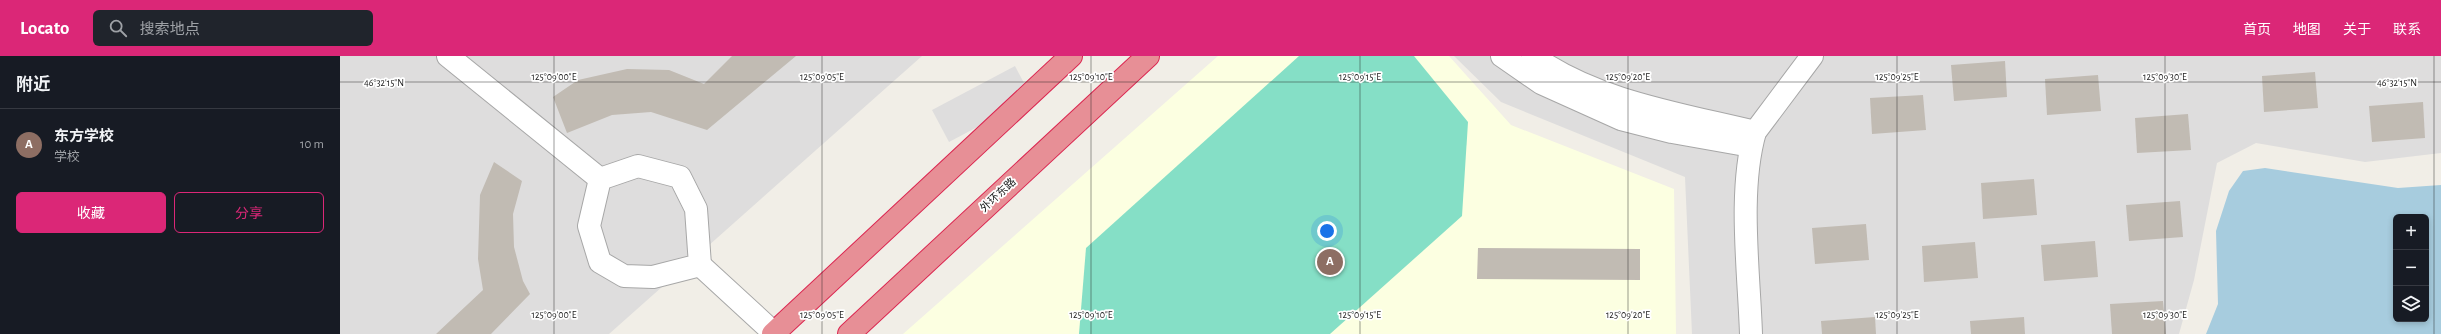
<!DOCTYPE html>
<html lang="zh">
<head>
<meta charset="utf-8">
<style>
	body { margin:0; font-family:"Alegreya Sans","Noto Sans SC",sans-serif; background:#20242c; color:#f1f3f6 }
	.controls { position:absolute; right:12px; bottom:12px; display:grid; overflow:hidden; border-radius:6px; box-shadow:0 2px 6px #0003 }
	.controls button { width:36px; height:36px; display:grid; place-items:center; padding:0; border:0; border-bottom:1px solid #363941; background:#171b24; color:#f1f3f6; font:20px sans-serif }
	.you { position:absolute; left:987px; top:175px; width:14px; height:14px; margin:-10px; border:3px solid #fff; border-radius:50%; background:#1a73e8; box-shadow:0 0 0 6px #1a73e833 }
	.badge { display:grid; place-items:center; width:26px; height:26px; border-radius:50%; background:#db2777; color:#fff; font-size:13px; font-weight:700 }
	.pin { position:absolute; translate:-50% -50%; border:2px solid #fff; box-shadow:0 1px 4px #0006 }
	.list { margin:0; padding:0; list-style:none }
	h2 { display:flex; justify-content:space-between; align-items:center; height:52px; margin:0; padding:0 16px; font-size:17px }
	h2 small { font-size:13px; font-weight:400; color:#9ea1a6 }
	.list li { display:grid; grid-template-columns:26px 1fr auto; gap:12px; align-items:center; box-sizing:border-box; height:72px; padding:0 16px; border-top:1px solid #363941 }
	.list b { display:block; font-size:15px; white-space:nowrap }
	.list p { margin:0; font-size:13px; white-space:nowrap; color:#9ea1a6 }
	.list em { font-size:13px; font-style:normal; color:#9ea1a6 }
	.actions { display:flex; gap:8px; padding:12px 16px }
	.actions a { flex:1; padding:9px 0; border:1px solid #db2777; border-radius:6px; text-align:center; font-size:14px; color:#db2777 }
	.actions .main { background:#db2777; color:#fff }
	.icon { flex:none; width:22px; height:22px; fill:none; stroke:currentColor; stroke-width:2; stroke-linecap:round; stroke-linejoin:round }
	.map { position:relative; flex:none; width:2101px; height:278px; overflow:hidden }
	header { display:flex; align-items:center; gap:24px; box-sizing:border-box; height:56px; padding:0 20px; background:#db2777; color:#fff }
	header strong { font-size:19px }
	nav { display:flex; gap:22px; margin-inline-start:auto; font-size:14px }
	.search { width:280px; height:36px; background:#20242c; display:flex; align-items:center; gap:10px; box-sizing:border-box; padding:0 14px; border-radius:6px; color:#9ea1a6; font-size:15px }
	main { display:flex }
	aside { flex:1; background:#171b24 }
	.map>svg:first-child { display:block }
	.residential { fill:#dedddd }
	.education { fill:#fcffe1 }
	.pitch { fill:#85dfc6 }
	.water { fill:#a7ccde; fill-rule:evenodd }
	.building { fill:#c1bbb3 }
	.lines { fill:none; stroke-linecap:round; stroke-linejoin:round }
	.minor-casing { stroke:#a7a7a7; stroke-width:24 }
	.highway-casing { stroke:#db2751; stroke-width:24 }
	.minor { stroke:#fff; stroke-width:22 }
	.highway { stroke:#e78f96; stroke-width:22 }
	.ticks { fill:none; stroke:#202020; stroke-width:1; stroke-opacity:0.45 }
	.labels { text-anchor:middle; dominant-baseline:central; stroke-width:3.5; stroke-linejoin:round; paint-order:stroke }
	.street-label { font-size:11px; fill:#202020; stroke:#fff }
	.ticks-label { font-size:10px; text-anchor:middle; fill:#202020; stroke:#fff; stroke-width:3.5; stroke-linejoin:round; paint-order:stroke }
</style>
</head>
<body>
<header>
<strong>Locato</strong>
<div class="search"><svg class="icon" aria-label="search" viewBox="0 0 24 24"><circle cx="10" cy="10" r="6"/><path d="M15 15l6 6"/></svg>搜索地点</div>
<nav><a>首页</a><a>地图</a><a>关于</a><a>联系</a></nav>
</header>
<main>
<aside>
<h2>附近<small></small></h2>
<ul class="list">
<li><span class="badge" style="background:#8d6e63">A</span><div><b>东方学校</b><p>学校</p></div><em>10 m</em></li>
</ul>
<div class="actions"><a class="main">收藏</a><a>分享</a></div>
</aside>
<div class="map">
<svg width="2101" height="278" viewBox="0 0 2101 278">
	<rect width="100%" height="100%" fill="#f1eee7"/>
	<!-- residential -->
	<g class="residential">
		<polygon points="0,0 582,0 269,278 0,278"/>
		<polygon points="1114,0 2101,0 2101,97 2025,106 1916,87 1877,107 1854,224 1839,278 1352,278 1345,121 1161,46"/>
		<polygon points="675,10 692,42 609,86 592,54"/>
	</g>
	<!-- education -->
	<polygon class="education" points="878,0 1109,0 1171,69 1334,133 1336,278 563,278"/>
	<!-- pitch -->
	<polygon class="pitch" points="959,0 1074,0 1128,66 1122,160 990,278 739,278 746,192"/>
	<!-- water -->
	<path class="water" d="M1925 112 2058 132 2101 129V278H1866L1878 248 1876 175 1889 135 1903 115ZM2056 161H2086V263H2056Z"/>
	<!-- building -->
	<g class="building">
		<polygon points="392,0 456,0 367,74 311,56 272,59 227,77 213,41 238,24 287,13 329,14 364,28"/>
		<polygon points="1665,5 1667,41 1614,45 1611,9"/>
		<polygon points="1975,16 1978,52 1924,56 1922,20"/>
		<polygon points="1758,19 1761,55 1707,59 1705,23"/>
		<polygon points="1583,39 1586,74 1532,78 1530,42"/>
		<polygon points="2083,46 2085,82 2032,86 2029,50"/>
		<polygon points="1848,58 1851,94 1797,97 1795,62"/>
		<polygon points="154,106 182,125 173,158 174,191 183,225 190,238 151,278 96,278 143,234 138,203 140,139"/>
		<polygon points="1694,123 1697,159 1643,163 1641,127"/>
		<polygon points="1840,145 1843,181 1789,185 1786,149"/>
		<polygon points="1526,168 1529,204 1475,208 1472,172"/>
		<polygon points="1755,185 1758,221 1704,225 1701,189"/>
		<polygon points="1635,186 1638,222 1584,226 1582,190"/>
		<polygon points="1138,192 1300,193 1300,224 1137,223"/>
		<polygon points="1823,245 1826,278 1772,278 1770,248"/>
		<polygon points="1535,261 1536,278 1482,278 1481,265"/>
		<polygon points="1684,261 1685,278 1631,278 1630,265"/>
	</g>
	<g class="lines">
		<defs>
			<g id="minor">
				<polyline points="108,0 260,123"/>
				<polyline points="1162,0 1201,27 1281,63 1332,76 1411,90"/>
				<path d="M1193 0C1255 45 1341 58 1415 76"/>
				<polygon points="298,110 340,121 356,153 360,209 313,221 284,220 260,206 249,170 260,123"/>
				<polyline points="360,209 434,277"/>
				<path d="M1411 278C1409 216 1398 135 1415 76L1472 0"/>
			</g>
			<g id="highway">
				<polyline points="433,278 731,0"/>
				<polyline points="509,278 808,0"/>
			</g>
		</defs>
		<!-- minor casing -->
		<use href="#minor" class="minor-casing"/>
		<!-- highway casing -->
		<use href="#highway" class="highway-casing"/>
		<!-- minor -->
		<use href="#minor" class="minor"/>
		<!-- highway -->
		<use href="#highway" class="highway"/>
	</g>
	<!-- ticks -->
	<path class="ticks" d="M214 0V278M482 0V278M751 0V278M1020 0V278M1288 0V278M1557 0V278M1825 0V278M2094 0V278M0 26H2101"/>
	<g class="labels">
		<!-- street labels -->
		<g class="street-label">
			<text transform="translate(658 139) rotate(-43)">外环东路</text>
		</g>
	</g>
	<g class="ticks-label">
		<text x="214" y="24">125°09'00"E</text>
		<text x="482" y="24">125°09'05"E</text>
		<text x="751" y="24">125°09'10"E</text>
		<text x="1020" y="24">125°09'15"E</text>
		<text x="1288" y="24">125°09'20"E</text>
		<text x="1557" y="24">125°09'25"E</text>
		<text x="1825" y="24">125°09'30"E</text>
		<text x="44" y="30">46°32'15"N</text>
		<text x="2057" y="30">46°32'15"N</text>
		<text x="214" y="262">125°09'00"E</text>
		<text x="482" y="262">125°09'05"E</text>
		<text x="751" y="262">125°09'10"E</text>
		<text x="1020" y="262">125°09'15"E</text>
		<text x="1288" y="262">125°09'20"E</text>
		<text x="1557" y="262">125°09'25"E</text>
		<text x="1825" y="262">125°09'30"E</text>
	</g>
</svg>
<div class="controls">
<button>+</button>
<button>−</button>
<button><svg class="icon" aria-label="layers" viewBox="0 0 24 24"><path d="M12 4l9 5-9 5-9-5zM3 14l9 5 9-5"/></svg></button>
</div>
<div class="you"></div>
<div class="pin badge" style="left:990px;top:206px;background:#8d6e63">A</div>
</div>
</main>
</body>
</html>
